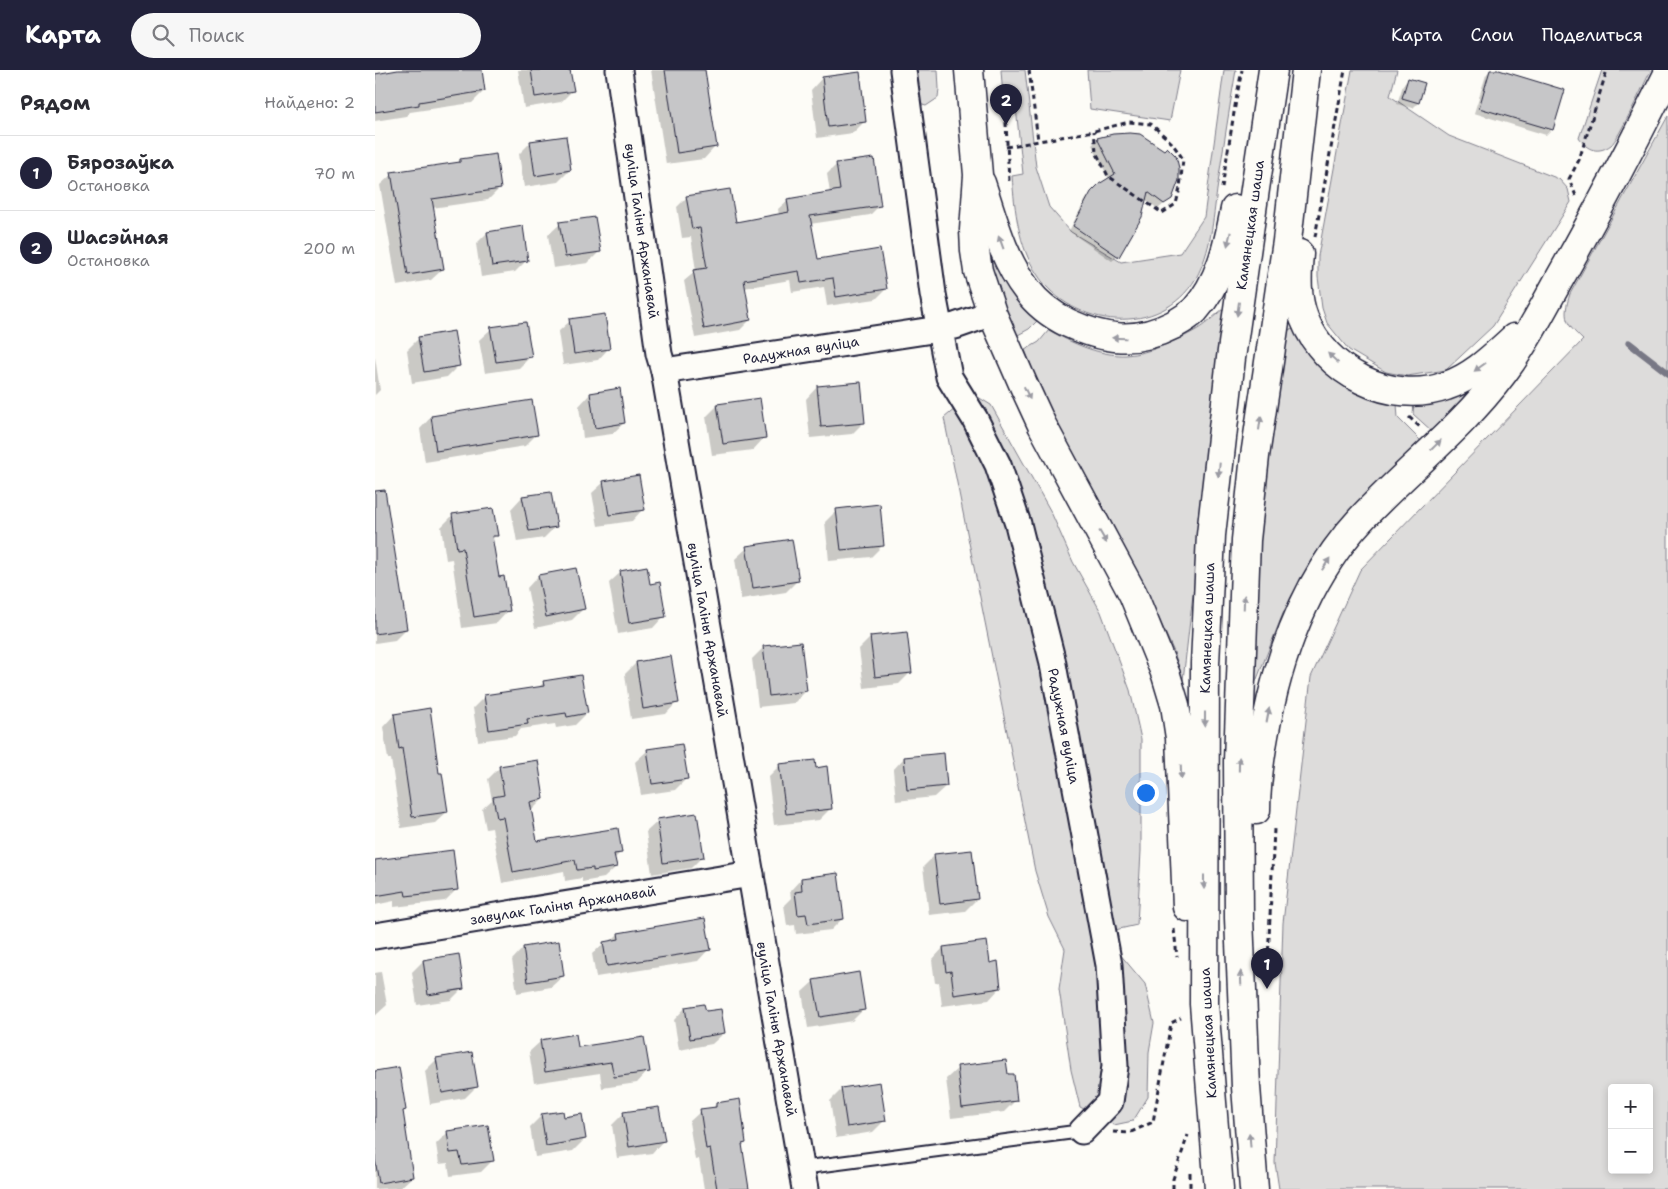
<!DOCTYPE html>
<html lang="ru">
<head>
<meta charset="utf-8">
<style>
	body { margin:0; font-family:"Shantell Sans",sans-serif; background:#f7f7f7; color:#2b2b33 }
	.controls { position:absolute; right:15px; bottom:15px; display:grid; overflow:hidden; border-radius:5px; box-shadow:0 2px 8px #0003 }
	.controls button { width:45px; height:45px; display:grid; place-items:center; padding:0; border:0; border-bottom:1px solid #e1e1e2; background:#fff; color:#2b2b33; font:25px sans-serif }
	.you { position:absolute; left:770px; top:722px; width:18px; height:18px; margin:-12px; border:4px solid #fff; border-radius:50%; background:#1a73e8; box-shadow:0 0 0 8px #1a73e833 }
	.badge { display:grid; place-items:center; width:32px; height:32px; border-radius:50%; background:#22223b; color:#fff; font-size:16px; font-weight:700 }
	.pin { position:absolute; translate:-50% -41px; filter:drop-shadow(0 1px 2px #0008) }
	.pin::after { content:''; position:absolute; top:26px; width:18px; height:15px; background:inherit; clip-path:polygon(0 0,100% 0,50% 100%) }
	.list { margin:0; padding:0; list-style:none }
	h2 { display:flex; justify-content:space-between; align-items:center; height:65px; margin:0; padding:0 20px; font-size:21px }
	h2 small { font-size:16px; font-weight:400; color:#7c7c81 }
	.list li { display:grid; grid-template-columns:32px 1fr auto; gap:15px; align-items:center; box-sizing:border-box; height:75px; padding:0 20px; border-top:1px solid #e1e1e2 }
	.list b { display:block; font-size:19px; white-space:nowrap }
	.list p { margin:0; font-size:16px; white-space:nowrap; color:#7c7c81 }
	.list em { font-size:16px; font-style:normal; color:#7c7c81 }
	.icon { flex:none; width:28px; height:28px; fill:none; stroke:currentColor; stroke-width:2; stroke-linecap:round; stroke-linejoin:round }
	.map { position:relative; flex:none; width:1293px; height:1119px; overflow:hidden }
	header { display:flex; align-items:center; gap:30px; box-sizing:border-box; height:70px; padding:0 25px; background:#22223b; color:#fff }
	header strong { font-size:24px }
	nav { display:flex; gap:28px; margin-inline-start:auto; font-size:18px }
	.search { width:350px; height:45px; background:#f7f7f7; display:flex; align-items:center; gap:12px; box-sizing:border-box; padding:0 18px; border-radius:28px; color:#7c7c81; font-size:19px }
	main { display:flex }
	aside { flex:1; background:#fff }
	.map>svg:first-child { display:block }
	.green { fill:#dddcdb; stroke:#807f8b; fill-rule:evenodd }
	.shadow { fill:#0003 }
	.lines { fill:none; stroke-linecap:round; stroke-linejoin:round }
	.stream { stroke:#787885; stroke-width:7 }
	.building { fill:#c6c6c8; stroke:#22223b }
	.lane-casing { stroke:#22223b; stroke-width:16 }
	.street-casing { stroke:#22223b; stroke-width:29 }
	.primary-casing { stroke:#22223b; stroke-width:31 }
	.path { stroke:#22223b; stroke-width:3; stroke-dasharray:5 4; stroke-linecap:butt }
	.lane { stroke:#fdfcf7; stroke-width:12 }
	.street { stroke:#fdfcf7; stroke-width:25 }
	.primary { stroke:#fdfcf7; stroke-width:28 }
	.oneway { fill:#9a9aa2 }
	.labels { text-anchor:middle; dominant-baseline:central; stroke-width:4; stroke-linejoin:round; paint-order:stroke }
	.street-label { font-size:14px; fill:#22223b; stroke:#fdfcf7 }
</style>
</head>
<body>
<header>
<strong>Карта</strong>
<div class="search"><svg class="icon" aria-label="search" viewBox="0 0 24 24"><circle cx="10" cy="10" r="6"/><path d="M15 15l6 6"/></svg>Поиск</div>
<nav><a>Карта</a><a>Слои</a><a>Поделиться</a></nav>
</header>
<main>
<aside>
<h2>Рядом<small>Найдено: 2</small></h2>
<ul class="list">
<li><span class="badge">1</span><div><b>Бярозаўка</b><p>Остановка</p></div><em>70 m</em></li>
<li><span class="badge">2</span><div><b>Шасэйная</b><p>Остановка</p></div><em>200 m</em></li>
</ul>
</aside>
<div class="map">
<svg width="1293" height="1119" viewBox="0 0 1293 1119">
	<rect width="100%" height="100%" fill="#fdfcf7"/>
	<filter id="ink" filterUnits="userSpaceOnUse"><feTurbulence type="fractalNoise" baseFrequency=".02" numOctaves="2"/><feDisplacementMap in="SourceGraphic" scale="10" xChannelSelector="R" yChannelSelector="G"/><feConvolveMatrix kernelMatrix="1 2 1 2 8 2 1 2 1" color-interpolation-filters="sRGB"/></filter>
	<g filter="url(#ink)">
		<!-- green -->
		<g class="green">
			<polygon points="532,0 563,0 564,19 563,28 551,36 544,34"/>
			<path d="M626 0H650L661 97 674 137 696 162 746 192 805 183 829 147 849 0H861C854 40 848 80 842 120 838 150 836 181 821 208 786 268 697 259 662 204 643 175 640 141 637 106L648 104 640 28 628 27Z"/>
			<polygon points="712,0 805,0 795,51 715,39"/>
			<polygon points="977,0 1022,0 1015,26 1074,66 1184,109 1193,119 1196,132 1118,256 1071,300 1032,306 1011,302 974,280 952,253 947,238 943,207 943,186"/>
			<path d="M1227 0H1276C1270 12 1243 70 1236 75 1224 84 1212 81 1204 68Z"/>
			<path d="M1293 46V1119H904L900 1093 908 853 936 607 985 500 1208 270C1191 254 1187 248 1195 224ZM1237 1018H1274V1100H1237Z"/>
			<path d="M608 161C621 195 632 227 663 250L654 259 641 266 618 215Z"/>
			<path d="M848 239 823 451 819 516 808 610 799 582 775 529 737 454 669 328 650 280 664 272 674 260C696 273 725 286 751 285 772 284 802 271 821 260 830 255 839 246 848 239Z"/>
			<path d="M915 259 923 261C929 271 934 282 941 291 964 317 990 324 1022 334L1023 348 1048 373 949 475 930 502 909 541 878 619 887 434 910 265Z"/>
			<polygon points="1096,319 1100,322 1058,362 1038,344 1039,332 1060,333"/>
			<polygon points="598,324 616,335 676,442 698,492 726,542 755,620 766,669 766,781 762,855 740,860 739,877 770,914 779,953 774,982 773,1027 758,1051 739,1055 705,1037 696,1000 684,919 690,879 674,847 660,801 569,348"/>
		</g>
		<!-- shadow -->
		<g class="shadow">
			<polygon points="30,0 105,0 109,21 97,33 35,42 31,46 0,51 0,5"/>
			<polygon points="143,0 194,0 197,21 186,32 149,38"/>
			<polygon points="276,0 328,0 340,77 329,89 291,94"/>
			<polygon points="1115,0 1119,0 1177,59 1171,65 1099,43 1111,5"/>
			<polygon points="447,8 489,52 478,63 442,68 436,20"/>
			<polygon points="1034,9 1043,33 1038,38 1022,34 1028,15"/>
			<polygon points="738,65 789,81 796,128 783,139 770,129 743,186 737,191 694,161 711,129 724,115 734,109 717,75 723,69"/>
			<polygon points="156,72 195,100 183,112 149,117 144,84"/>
			<polygon points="85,90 125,118 113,130 57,138 68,199 56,210 22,216 5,115 17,104 82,94"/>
			<polygon points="462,94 504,136 495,145 435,154 442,191 511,219 501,229 452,236 449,217 417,222 415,210 369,218 375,250 365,260 320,268 309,211 321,201 316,167 307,168 302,137 312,127 360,153 404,145 403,139 413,130 455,123 452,104"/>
			<polygon points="185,154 225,181 213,193 178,198 173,165"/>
			<polygon points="112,163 152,190 140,202 106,207 101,174"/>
			<polygon points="195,251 234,278 223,290 188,295 183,262"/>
			<polygon points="116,259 156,286 144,298 110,303 104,270"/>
			<polygon points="44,268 83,296 72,307 37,313 32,280"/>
			<polygon points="0,287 5,320 0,325"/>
			<polygon points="442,317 489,352 477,364 435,368 431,329"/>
			<polygon points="215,324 249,353 237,364 208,368 204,336"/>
			<polygon points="343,335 389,368 378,380 337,385 331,347"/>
			<polygon points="56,347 161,365 150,376 50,392 45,359"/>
			<polygon points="229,412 268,439 257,451 223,456 217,423"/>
			<polygon points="147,427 181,456 169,468 142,472 136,439"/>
			<polygon points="462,440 508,475 496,487 454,491 450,452"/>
			<polygon points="78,445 121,465 117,470 123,509 133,541 122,553 87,558 77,489 71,490 66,457"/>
			<polygon points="0,451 31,559 20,570 0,573"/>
			<polygon points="372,478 423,510 411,522 366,529 360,489"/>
			<polygon points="200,499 208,539 197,550 160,558 152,518 163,506"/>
			<polygon points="246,502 274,515 289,546 278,558 243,564 234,513"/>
			<polygon points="496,567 536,602 524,614 489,618 484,579"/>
			<polygon points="389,577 431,621 419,633 383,637 377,589"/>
			<polygon points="261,593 302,632 291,644 256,649 250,604"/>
			<polygon points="169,612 212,643 200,655 181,658 180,654 146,659 140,666 103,671 98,638 110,626 163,618"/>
			<polygon points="19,645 63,704 72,742 60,753 26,758 16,689 13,689 8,657"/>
			<polygon points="306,675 312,708 300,720 266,725 260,692 272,681"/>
			<polygon points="529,688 571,716 559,727 521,731 518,700"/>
			<polygon points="405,695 456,738 444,750 399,755 393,707"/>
			<polygon points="125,697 168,729 156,741 161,773 246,782 239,789 241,797 229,808 207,812 207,808 190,811 189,801 127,813 117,758 111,759 107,739 117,730 113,709"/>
			<polygon points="283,751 328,786 316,798 277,804 271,762"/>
			<polygon points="560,785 602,829 590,841 554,845 548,797"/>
			<polygon points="0,791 82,819 70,831 19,837 19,831 0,835"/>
			<polygon points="426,809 468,848 456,860 421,864 420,855 412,856 409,835 416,828 415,821"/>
			<polygon points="243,864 334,879 323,891 221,907 217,884 229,873 235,872"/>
			<polygon points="148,878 188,906 176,917 142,923 137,890"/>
			<polygon points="568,878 614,894 625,918 614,930 567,936 564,912 560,913 557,890"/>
			<polygon points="48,891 88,918 76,930 42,935 37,902"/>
			<polygon points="6,902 12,935 0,946 0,903"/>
			<polygon points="439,911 489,939 477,951 433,958 427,922"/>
			<polygon points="310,938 330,943 349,963 337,974 304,980 299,950"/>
			<polygon points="166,971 202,979 273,1001 262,1013 227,1018 225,1003 159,1013 154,982"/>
			<polygon points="62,989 101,1017 90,1028 55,1034 50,1001"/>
			<polygon points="583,998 632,1006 641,1030 629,1042 576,1048 571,1009"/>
			<polygon points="0,1002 30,1040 27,1043 37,1107 25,1118 0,1119"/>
			<polygon points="467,1019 510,1050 498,1062 461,1068 455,1031"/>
			<polygon points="341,1034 370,1073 366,1077 372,1119 329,1119 324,1089 320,1090 314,1052 326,1041 337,1039"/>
			<polygon points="249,1043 288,1071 277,1083 242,1088 237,1055"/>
			<polygon points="167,1045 188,1049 210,1069 198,1081 160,1087 155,1057"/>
			<polygon points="112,1056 118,1090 106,1102 75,1106 73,1093 64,1094 61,1074 72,1063"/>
		</g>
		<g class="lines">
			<!-- stream -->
			<polyline class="stream" points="1254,273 1293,303"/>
		</g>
		<!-- building -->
		<g class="building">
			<polygon points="23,0 107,0 110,21 44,32 44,35 0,42 0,4"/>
			<polygon points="156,0 195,0 199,21 160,27"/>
			<polygon points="290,0 330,0 342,77 302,83"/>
			<polygon points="1115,0 1124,0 1190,20 1178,60 1104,38"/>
			<polygon points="485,2 491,52 453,57 447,7"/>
			<polygon points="1033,8 1050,13 1044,33 1027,28"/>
			<polygon points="755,63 765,64 789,80 792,77 801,86 804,98 804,110 797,129 789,134 773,122 767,147 744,187 698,156 716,122 724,114 740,104 722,68 738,64"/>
			<polygon points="191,66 196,100 160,106 155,71"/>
			<polygon points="121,84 126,119 57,129 69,199 33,205 16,102 85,92 85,89"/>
			<polygon points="499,88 506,136 435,146 443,189 505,179 512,219 461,227 458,208 426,213 424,201 369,210 376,250 329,259 318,200 332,198 325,158 317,159 311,126 355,119 361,152 414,142 412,129 465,120 461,93"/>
			<polygon points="220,147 226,182 190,187 184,152"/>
			<polygon points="148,156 153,191 117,196 112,162"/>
			<polygon points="230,244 235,279 199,284 194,249"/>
			<polygon points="151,252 157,287 121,292 115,257"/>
			<polygon points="79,261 85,296 49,302 43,267"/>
			<polygon points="486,312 490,353 446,357 442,316"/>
			<polygon points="245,318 250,353 220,358 215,323"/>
			<polygon points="385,328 391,368 348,374 342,334"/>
			<polygon points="157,330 163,365 61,381 56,346"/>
			<polygon points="264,405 270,440 234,445 228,411"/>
			<polygon points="10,420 32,559 0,564 0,421"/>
			<polygon points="176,422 182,457 154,461 147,426"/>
			<polygon points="505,434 509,476 466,480 461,439"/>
			<polygon points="118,438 123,466 117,466 124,507 129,506 135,541 99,547 88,478 82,479 77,444"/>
			<polygon points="417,469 424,511 378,518 371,476"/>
			<polygon points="272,496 275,514 285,512 291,547 254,553 245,501"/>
			<polygon points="201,498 210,539 171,547 163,505"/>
			<polygon points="532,562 537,603 500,607 495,566"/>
			<polygon points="426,572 432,621 394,626 388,576"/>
			<polygon points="296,586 304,633 268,639 261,592"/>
			<polygon points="206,605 213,643 192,647 191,643 152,649 153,654 114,660 109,625 169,616 168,611"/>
			<polygon points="55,638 64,703 67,703 73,742 37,747 27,678 24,679 19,644"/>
			<polygon points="307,674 313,709 277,714 272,679"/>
			<polygon points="569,683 572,716 532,720 529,687"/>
			<polygon points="163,690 169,729 155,732 162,771 243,758 247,783 239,784 242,797 218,801 218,798 202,800 200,790 138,802 128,747 122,748 118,727 129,725 124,696"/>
			<polygon points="440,690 441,698 452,696 457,739 411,744 404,694"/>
			<polygon points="322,743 329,787 288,793 282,749"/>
			<polygon points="78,780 83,820 31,826 30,821 0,826 0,790"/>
			<polygon points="597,780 603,829 565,834 559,784"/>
			<polygon points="463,803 469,849 433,854 431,844 423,845 420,822 427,821 426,808"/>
			<polygon points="330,848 336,880 232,896 228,872 244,869 243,863"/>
			<polygon points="184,871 189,906 153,912 148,877"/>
			<polygon points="612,871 615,893 623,891 626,918 579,925 576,901 571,902 568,877"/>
			<polygon points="84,884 89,919 53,925 48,890"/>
			<polygon points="484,902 490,940 445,947 438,910"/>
			<polygon points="329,934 331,941 346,939 350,963 315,969 310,937"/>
			<polygon points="201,964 203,977 269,967 275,1002 239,1007 236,992 170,1002 165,970"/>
			<polygon points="97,982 103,1017 67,1023 61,988"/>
			<polygon points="631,990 633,1004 639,1004 642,1031 587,1038 582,996"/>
			<polygon points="24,997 31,1040 28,1041 38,1107 4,1113 0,1089 0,1001"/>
			<polygon points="505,1012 511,1051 472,1057 466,1018"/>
			<polygon points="365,1029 371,1073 367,1074 374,1119 342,1119 335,1078 331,1079 325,1039 341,1037 341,1033"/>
			<polygon points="284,1037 290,1071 254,1077 248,1042"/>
			<polygon points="188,1041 189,1047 207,1044 211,1069 171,1076 166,1044"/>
			<polygon points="113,1055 119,1091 87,1095 84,1082 75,1083 72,1061"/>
		</g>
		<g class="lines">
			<defs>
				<polyline id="lane" points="426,1098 707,1061"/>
				<g id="street">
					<polyline points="244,0 284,284 289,301 430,1119"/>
					<polyline points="528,0 558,224 574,307 600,349 623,395 643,454 677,589 734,895 740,996 735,1032 707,1061"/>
					<polyline points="289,301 564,259 580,256 617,243"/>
					<polyline points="0,866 376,804"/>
				</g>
				<g id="primary">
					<polyline points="594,0 603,105 599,160 600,181 603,201 617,243 649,316 667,355 758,524 791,605 800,635 805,668 812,837"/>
					<path d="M606 113C618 149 628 189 652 220 663 235 677 245 693 253 730 270 761 274 798 255 805 251 814 246 820 240 845 212 853 176 860 139"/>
					<path d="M924 184C922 206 921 227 929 248 950 302 1016 336 1071 316 1098 307 1118 287 1139 268"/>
					<path d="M881 740C881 709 886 680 892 650 907 575 934 505 986 449 1032 400 1087 358 1128 303 1152 271 1170 234 1190 199 1226 135 1260 70 1293 4"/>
					<polyline points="844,1119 829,934 830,594 836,465 856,288 880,119 898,0"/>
					<polyline points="879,1119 871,1017 864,848 863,691 871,470 880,386 912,171 931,0"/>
				</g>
			</defs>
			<!-- lane casing -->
			<use href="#lane" class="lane-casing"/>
			<!-- street casing -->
			<use href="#street" class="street-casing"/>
			<!-- primary casing -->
			<use href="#primary" class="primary-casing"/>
			<!-- path -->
			<g class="path">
				<polyline points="654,0 663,70"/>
				<polyline points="630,34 634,111"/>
				<polyline points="631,77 719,61 754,52 776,54 797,73 808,89 805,118 801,134 787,143 733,106 721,82 719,61"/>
				<polyline points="847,118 861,30 867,0"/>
				<polyline points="1201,126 1194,109 1204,90 1232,0"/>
				<polyline points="940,167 970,0"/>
				<polyline points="1034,347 1046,358"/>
				<polyline points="799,859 802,887"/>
				<polyline points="893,890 899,759"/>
				<polyline points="738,1062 754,1063 778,1052 796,953 806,948"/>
				<polyline points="815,1103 815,1119"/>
				<polyline points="798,1119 798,1109 813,1065"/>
			</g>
			<!-- lane -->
			<use href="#lane" class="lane"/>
			<!-- street -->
			<use href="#street" class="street"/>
			<!-- primary -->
			<use href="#primary" class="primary"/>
		</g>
		<!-- one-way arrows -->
		<defs><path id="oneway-solid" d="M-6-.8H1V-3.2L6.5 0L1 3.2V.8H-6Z" transform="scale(1.25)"/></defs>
		<g class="oneway">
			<use href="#oneway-solid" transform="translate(854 169) rotate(103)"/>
			<use href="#oneway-solid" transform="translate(626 172) rotate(-110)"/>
			<use href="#oneway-solid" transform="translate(863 239) rotate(98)"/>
			<use href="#oneway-solid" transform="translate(744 268) rotate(-179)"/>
			<use href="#oneway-solid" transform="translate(958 288) rotate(-137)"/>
			<use href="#oneway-solid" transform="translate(1105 297) rotate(144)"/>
			<use href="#oneway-solid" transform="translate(652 323) rotate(65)"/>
			<use href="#oneway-solid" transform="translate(885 353) rotate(-82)"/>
			<use href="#oneway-solid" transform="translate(1061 375) rotate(-45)"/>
			<use href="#oneway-solid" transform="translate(844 400) rotate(96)"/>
			<use href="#oneway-solid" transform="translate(728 467) rotate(60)"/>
			<use href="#oneway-solid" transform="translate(951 494) rotate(-57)"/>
			<use href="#oneway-solid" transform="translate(869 532) rotate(-88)"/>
			<use href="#oneway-solid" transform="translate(893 645) rotate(-79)"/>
			<use href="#oneway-solid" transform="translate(830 649) rotate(90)"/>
			<use href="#oneway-solid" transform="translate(864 694) rotate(-89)"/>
			<use href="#oneway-solid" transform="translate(806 702) rotate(88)"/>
			<use href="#oneway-solid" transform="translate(829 812) rotate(90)"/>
			<use href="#oneway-solid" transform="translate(866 908) rotate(-92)"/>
			<use href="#oneway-solid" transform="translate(875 1070) rotate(-94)"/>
		</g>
	</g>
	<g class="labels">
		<!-- street labels -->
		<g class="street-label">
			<text transform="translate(875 155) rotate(-82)">Камянецкая шаша</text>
			<text transform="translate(267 161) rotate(82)">вуліца Галіны Аржанавай</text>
			<text transform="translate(426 280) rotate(-9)">Радужная вуліца</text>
			<text transform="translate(832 558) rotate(-88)">Камянецкая шаша</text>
			<text transform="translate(333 560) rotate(80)">вуліца Галіны Аржанавай</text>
			<text transform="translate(689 656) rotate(79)">Радужная вуліца</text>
			<text transform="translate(188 835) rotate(-9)">завулак Галіны Аржанавай</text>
			<text transform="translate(402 959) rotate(80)">вуліца Галіны Аржанавай</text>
			<text transform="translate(833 963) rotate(-93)">Камянецкая шаша</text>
		</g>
	</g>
</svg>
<div class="controls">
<button>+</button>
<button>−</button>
</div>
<div class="you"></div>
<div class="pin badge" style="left:892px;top:919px">1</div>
<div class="pin badge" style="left:631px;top:55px">2</div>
</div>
</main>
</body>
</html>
